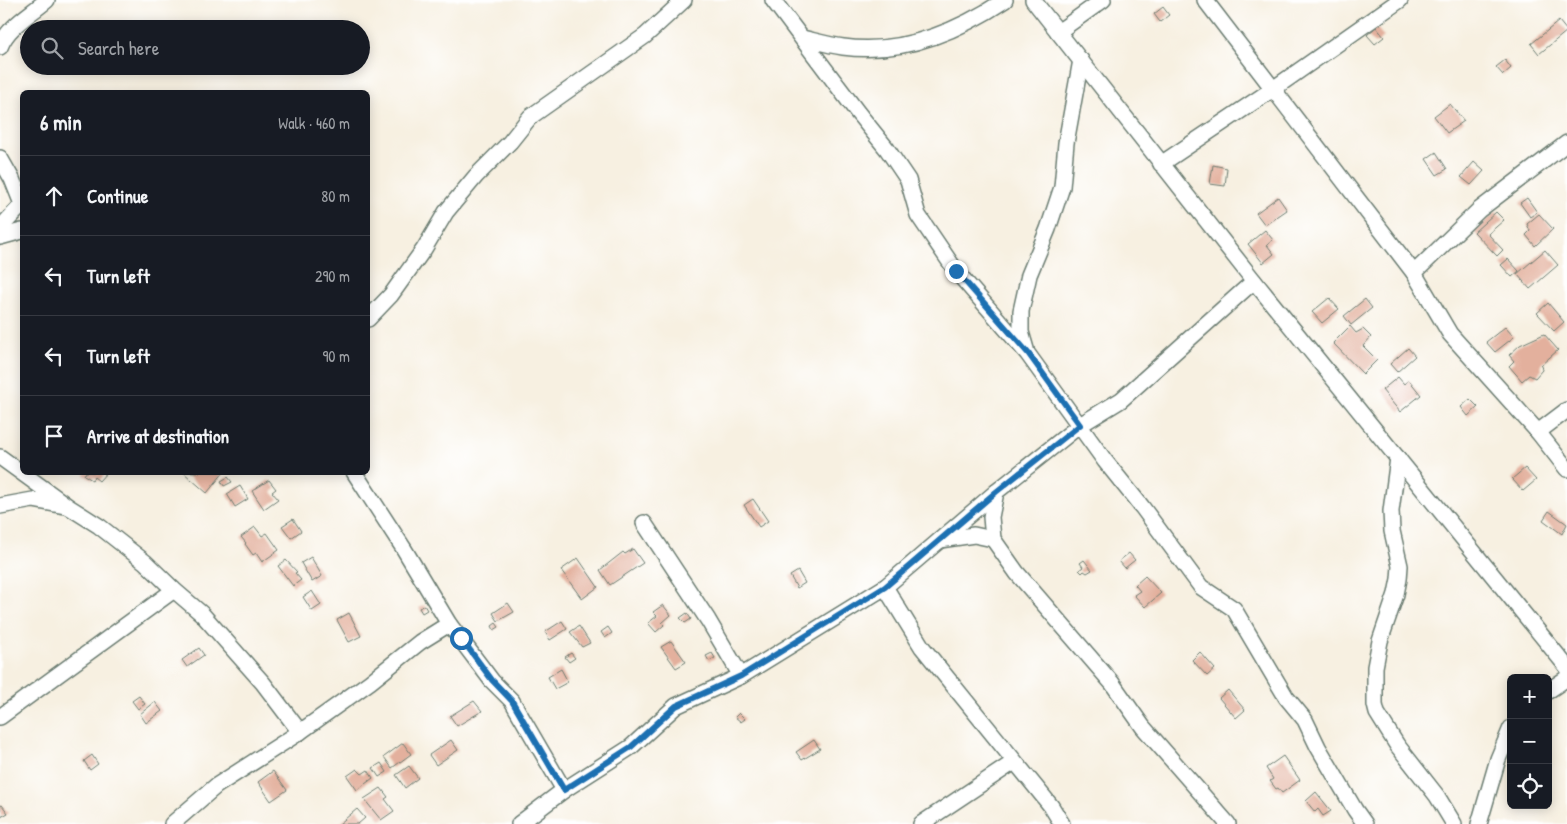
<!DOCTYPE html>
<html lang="en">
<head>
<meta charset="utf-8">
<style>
	body { margin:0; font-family:"Patrick Hand",sans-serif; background:#242831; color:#f1f3f6 }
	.controls { position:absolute; right:15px; bottom:15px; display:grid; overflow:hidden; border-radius:8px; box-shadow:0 2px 12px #0003 }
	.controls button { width:45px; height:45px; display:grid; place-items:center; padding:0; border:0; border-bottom:1px solid #363941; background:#171b24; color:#f1f3f6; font:25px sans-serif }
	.stop { position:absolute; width:15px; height:15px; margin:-11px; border:4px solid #1f6fb2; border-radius:50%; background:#fff }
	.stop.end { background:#1f6fb2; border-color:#fff; box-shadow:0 1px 5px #0008 }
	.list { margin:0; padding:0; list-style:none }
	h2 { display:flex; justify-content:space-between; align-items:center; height:65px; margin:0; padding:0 20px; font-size:21px }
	h2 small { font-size:16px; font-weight:400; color:#9ea1a6 }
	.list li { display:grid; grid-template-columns:32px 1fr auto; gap:15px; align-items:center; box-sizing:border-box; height:80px; padding:0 20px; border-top:1px solid #363941 }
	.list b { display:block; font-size:19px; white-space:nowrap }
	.list em { font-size:16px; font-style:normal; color:#9ea1a6 }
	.icon { flex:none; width:28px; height:28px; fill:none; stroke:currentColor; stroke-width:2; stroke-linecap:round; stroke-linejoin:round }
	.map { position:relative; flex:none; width:1567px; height:824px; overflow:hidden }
	.search { position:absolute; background:#171b24; box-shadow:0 2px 12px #0003; left:20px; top:20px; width:350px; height:55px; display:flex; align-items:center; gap:12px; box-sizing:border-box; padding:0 18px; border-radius:28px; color:#9ea1a6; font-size:19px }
	.panel { position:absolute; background:#171b24; box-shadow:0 2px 12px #0003; left:20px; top:90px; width:350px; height:385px; border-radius:8px }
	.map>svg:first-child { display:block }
	.building { fill:#e3b09d }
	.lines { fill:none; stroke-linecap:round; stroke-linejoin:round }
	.street-casing { stroke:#6b7c71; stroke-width:18 }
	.street { stroke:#fff; stroke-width:15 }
	.route { stroke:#1f6fb2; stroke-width:6 }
</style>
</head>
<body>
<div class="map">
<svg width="1567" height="824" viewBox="0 0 1567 824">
	<rect width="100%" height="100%" fill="#fff"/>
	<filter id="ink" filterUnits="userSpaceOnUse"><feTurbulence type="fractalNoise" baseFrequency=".02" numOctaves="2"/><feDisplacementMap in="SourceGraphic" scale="10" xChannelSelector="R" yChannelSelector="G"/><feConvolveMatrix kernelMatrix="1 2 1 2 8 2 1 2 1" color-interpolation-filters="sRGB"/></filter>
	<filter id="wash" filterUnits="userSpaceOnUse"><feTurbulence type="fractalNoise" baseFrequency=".0096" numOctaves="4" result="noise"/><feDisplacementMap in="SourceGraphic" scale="20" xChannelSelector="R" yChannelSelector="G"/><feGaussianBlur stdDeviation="1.12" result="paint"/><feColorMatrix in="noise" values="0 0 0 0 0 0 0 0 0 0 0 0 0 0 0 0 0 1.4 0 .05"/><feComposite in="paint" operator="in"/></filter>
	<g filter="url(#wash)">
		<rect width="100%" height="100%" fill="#f7f0e1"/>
		<g id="blocks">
			<!-- building -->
			<g class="building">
				<polygon points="1163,7 1169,15 1160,22 1154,14"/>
				<polygon points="1559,21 1567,31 1539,54 1531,44"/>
				<polygon points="1376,27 1384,37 1375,44 1367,35"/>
				<polygon points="1505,60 1511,68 1503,75 1496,67"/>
				<polygon points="1450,104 1464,121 1447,133 1434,116"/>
				<polygon points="1436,152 1447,169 1437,175 1426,159"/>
				<polygon points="1474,162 1484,171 1471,185 1461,177"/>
				<polygon points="1213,165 1227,168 1225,186 1210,184"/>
				<polygon points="1278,197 1287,210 1265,225 1256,213"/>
				<polygon points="1527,198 1537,212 1530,217 1520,203"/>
				<polygon points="1496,212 1504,220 1488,234 1503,250 1497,256 1474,232"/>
				<polygon points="1539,214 1553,229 1535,246 1526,235 1530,231 1527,224"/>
				<polygon points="1265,230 1273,240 1267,245 1274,254 1263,263 1248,244"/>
				<polygon points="1545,250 1558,265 1530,289 1517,274"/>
				<polygon points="1508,259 1519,271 1512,277 1501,265"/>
				<polygon points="1329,298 1339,309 1322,323 1312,312"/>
				<polygon points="1365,299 1372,308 1351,325 1344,316"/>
				<polygon points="1548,303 1564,322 1554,331 1537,313"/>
				<polygon points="1350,326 1356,333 1363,329 1371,337 1363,346 1377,360 1363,374 1333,343"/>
				<polygon points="1505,327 1514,337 1495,352 1486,342"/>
				<polygon points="1544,334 1558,350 1541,365 1542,370 1535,378 1529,375 1522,381 1509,366 1514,361 1509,355 1520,345"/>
				<polygon points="1408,348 1415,356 1397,372 1390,364"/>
				<polygon points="1398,377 1404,384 1409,380 1421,395 1400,412 1382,390"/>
				<polygon points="1470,399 1478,407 1468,416 1461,407"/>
				<polygon points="1525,468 1536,480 1523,491 1512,479"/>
				<polygon points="86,472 107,472 99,481 94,477 92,480 84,475"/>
				<polygon points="183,472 224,472 207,493"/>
				<polygon points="228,477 232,482 224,486 221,481"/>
				<polygon points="269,480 276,489 272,492 278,499 264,509 252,491"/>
				<polygon points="240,486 248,499 235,507 227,494"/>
				<polygon points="753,499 768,521 759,527 744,505"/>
				<polygon points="1549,511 1567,524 1562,534 1543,520"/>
				<polygon points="293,519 301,531 291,538 282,526"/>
				<polygon points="255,527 262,536 267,533 279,550 262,562 256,553 253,555 245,544 246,543 241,537"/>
				<polygon points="633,549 643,563 610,585 600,570 623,552 625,554"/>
				<polygon points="1129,553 1135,560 1125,568 1119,561"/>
				<polygon points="311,557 322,576 312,582 301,563"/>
				<polygon points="578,558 598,587 582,599 561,570"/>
				<polygon points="286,560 297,572 295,573 301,580 293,586 278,566"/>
				<polygon points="1084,560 1092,570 1087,573 1084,571 1082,573 1079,570 1083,567 1080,563"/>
				<polygon points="798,571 805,583 797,588 790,576"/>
				<polygon points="1145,576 1161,593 1145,607 1134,595 1140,591 1135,585"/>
				<polygon points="312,591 321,605 312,611 303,597"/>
				<polygon points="508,603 514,612 498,621 493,613"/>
				<polygon points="424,605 427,610 422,613 419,608"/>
				<polygon points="663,605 671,615 662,623 664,625 656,632 648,623 657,616 653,612"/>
				<polygon points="349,613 361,636 349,642 337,620"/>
				<polygon points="687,613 691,619 685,623 680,618"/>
				<polygon points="562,621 567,629 550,640 545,632"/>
				<polygon points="496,623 499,627 494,630 492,626"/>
				<polygon points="579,626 590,643 582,647 570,632"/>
				<polygon points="608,627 612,633 605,638 601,632"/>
				<polygon points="671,641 686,662 676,668 661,647"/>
				<polygon points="199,648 204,655 187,667 182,660"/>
				<polygon points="1200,652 1215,669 1207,676 1192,660"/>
				<polygon points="571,653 575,658 569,662 565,657"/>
				<polygon points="712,653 715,658 709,661 706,656"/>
				<polygon points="561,669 568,682 555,689 548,677"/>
				<polygon points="1228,690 1245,710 1236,718 1219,698"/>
				<polygon points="139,696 145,704 138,709 132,701"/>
				<polygon points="474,701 482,711 457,726 450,716"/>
				<polygon points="155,702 162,711 146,723 140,714"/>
				<polygon points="739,713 745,719 741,722 735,717"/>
				<polygon points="451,740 458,750 436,765 429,755"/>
				<polygon points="814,740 820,749 802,760 796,752"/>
				<polygon points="403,743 411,754 392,768 384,757"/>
				<polygon points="92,755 98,764 90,770 84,761"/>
				<polygon points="1283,756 1300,780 1282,793 1278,788 1276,789 1270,781 1273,779 1266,768"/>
				<polygon points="381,763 387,772 379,777 373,768"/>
				<polygon points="409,766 418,778 405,788 396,775"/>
				<polygon points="357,769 362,774 368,770 373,778 357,790 347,776"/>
				<polygon points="273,771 287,790 271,801 258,782"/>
				<polygon points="381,788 388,797 385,799 394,811 381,820 364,799"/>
				<polygon points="1316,792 1331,811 1323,816 1318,809 1315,812 1306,801"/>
				<polygon points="2,805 8,813 1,817 0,806"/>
				<polygon points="357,809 365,818 358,824 339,824"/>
			</g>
		</g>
	</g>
	<g filter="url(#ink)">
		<use href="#blocks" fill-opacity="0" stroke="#6b7c71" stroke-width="1"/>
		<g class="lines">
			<defs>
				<g id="street">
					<polyline points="773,0 858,113 887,149 908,180 918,215 956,271 1027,353 1105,461 1142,507 1201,587 1234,609 1286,697 1305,720 1318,747 1355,810 1365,824"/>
					<polyline points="1033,0 1254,281 1567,667"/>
					<polyline points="1205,0 1414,273 1450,334 1538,432 1567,469"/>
					<polyline points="1058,32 1103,0"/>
					<path d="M802 38C815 41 829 45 843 47 901 55 957 32 1005 0"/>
					<path d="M0 47C7 27 31 14 47 0"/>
					<polyline points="0,158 12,179 22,204"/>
					<polyline points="1161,164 1273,89 1400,0"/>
					<polyline points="0,228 22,205"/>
					<polyline points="0,237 22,231"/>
					<polyline points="1414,273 1479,210 1567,143"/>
					<polyline points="368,319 391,295 424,249 446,212 476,176 510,142 530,117 645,36 684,0"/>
					<polyline points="1026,349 1021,332 1021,311 1029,275 1048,229 1062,187 1066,143 1081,60"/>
					<polyline points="1538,432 1567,410"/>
					<polyline points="0,457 69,507 99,526 145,562 174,590 202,614 263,683 300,732"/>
					<polyline points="1398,458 1391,511 1392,531 1400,566 1399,579 1396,594 1380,641 1375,667 1375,705 1377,713 1397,745 1437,796 1454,824"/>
					<polyline points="354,472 404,549 449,624 492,681 512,701 564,790"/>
					<polyline points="996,492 991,517 993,539 1017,573 1112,683 1143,727 1228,824"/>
					<polyline points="0,506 33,500 65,506"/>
					<polyline points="644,523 708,620 741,676"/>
					<polyline points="940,540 974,535 993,539"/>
					<polyline points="885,587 922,647 1051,806 1062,824"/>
					<polyline points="1548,691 1567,678"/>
					<polyline points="0,717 174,590"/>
					<polyline points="172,824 216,786 300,732 370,682 420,642 449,624"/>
					<polyline points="519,824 564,790 631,747 676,706 741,676 885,587 996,492 1080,425 1121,400 1254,281"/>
					<polyline points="921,824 1014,762"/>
					<polyline points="1479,824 1498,759 1511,728"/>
				</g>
			</defs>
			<!-- street casing -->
			<use href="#street" class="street-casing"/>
			<!-- street -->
			<use href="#street" class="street"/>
		</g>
	</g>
	<g class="lines" filter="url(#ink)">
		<!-- route -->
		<polyline class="route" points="461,638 492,680 512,701 564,790 631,747 676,706 741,676 885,587 996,492 1080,425 1028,353 956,271"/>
	</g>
</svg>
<div class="controls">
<button>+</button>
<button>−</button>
<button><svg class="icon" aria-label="locate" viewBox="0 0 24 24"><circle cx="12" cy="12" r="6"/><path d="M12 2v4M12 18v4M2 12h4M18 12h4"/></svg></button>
</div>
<div class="stop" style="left:461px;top:638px"></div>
<div class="stop end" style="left:956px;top:271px"></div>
<div class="search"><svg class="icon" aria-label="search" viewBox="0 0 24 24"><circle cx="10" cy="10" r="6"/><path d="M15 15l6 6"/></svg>Search here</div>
<section class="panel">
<h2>6 min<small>Walk · 460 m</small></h2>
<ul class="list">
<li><svg class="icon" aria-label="ahead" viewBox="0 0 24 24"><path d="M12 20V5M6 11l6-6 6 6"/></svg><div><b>Continue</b></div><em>80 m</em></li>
<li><svg class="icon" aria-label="left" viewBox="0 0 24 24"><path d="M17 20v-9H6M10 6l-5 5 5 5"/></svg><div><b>Turn left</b></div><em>290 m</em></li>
<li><svg class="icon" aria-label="left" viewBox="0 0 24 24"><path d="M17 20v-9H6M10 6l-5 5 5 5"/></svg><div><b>Turn left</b></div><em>90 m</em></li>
<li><svg class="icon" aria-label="arrive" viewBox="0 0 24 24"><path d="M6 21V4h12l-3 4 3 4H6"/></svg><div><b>Arrive at destination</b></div></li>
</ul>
</section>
</div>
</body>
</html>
